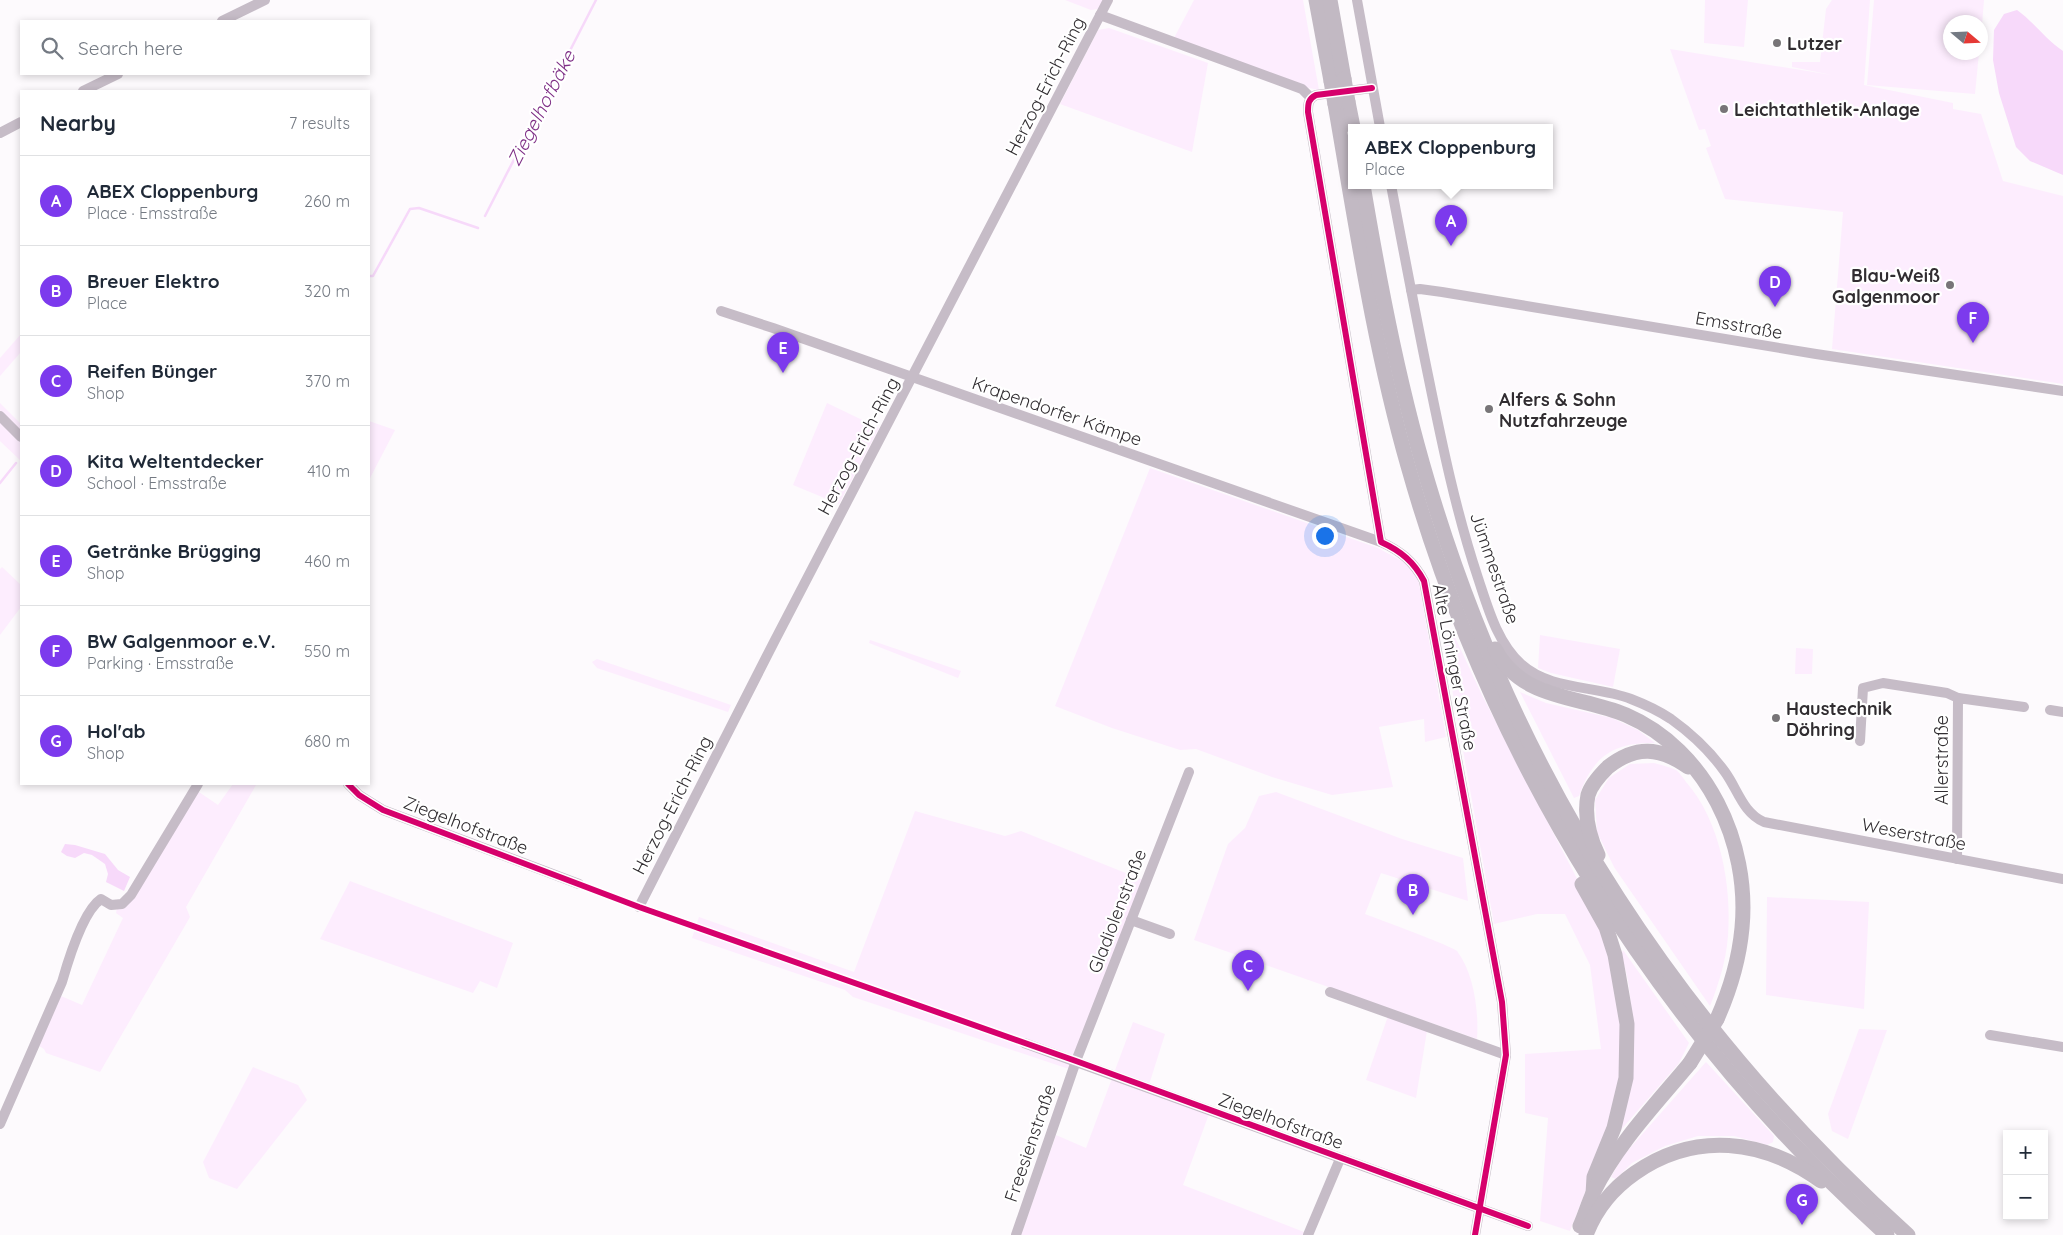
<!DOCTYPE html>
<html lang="en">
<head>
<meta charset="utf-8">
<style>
	body { margin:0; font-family:Quicksand,sans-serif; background:#f2f2f3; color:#1f2937 }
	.controls { position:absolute; right:15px; bottom:15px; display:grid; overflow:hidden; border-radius:0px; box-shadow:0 2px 8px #0003 }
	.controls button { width:45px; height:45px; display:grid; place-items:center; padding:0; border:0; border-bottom:1px solid #e0e1e3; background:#fff; color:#1f2937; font:25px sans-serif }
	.compass { position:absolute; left:1943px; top:15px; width:45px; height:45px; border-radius:50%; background:#fff; box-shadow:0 2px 8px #0003; rotate:109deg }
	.you { position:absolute; left:1324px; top:535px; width:18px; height:18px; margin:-12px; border:4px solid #fff; border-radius:50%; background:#1a73e8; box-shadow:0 0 0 8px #1a73e833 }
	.badge { display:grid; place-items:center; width:32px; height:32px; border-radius:50%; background:#7c3aed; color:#fff; font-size:16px; font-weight:700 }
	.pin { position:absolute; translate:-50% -41px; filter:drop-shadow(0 1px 2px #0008) }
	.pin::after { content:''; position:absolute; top:26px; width:18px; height:15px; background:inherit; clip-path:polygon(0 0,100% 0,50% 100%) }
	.popup { position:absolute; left:1348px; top:124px; width:205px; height:65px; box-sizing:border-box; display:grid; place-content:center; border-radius:0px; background:#fff; filter:drop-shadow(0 1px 4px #0005); font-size:16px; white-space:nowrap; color:#747a83 }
	.popup b { font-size:19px; color:#1f2937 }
	.popup::after { content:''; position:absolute; left:50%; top:100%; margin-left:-10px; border:10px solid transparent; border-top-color:#fff }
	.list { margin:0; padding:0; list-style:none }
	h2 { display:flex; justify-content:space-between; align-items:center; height:65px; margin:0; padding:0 20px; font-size:21px }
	h2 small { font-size:16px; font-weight:400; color:#747a83 }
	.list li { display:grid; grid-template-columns:32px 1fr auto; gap:15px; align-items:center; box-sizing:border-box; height:90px; padding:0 20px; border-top:1px solid #e0e1e3 }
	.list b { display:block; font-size:19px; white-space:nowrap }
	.list p { margin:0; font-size:16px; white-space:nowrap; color:#747a83 }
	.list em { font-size:16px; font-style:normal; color:#747a83 }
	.icon { flex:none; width:28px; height:28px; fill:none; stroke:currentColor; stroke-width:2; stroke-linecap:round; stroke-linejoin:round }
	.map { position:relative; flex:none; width:2063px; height:1235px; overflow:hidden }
	.search { position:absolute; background:#fff; box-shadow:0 2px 8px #0003; left:20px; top:20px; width:350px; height:55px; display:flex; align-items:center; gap:12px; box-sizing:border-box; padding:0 18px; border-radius:0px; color:#747a83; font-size:19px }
	.panel { position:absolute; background:#fff; box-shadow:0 2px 8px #0003; left:20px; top:90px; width:350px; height:695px; border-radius:0px }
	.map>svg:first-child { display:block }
	.green { fill:#fdedfe }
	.water { fill:#f7d9fa }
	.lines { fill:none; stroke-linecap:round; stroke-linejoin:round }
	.stream { stroke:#f7d9fa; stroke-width:2.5 }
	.minor { stroke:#c6bcc7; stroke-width:10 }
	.highway { stroke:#c2b9c3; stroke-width:15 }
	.highway-bridge { stroke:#c2b9c3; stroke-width:15 }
	.cycleway-casing { stroke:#fff; stroke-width:9 }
	.cycleway { stroke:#d6006c; stroke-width:6 }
	.poi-dot { fill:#787578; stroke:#fff; stroke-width:2 }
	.labels { text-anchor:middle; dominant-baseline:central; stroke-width:4.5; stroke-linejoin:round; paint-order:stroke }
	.poi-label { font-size:18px; font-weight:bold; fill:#312d31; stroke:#fff; text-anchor:start }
	.street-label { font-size:18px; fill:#312d31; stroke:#fff }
	.water-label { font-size:19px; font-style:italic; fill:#7f3087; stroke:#fff }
</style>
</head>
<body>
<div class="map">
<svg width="2063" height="1235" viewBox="0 0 2063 1235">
	<rect width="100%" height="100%" fill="#fdfafd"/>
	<!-- green -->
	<g class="green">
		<polygon points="1065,0 1103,0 1098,9 1091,10"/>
		<polygon points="1194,0 1303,0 1319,90 1304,87 1174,38"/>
		<polygon points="1705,0 1748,0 1744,47 1704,43"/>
		<polygon points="1832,0 1870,0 1864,85 1953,103 1953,109 1981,114 2003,181 2063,196 2063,384 1832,349 1843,212 1725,199 1706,148 1711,146 1705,129 1699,130 1670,49 1832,75 1792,67 1792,62 1820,62 1826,9"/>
		<polygon points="1874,0 1984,0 1981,38 1980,22 1950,22 1950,52 1979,53 1975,94 1867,85"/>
		<polygon points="1109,28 1208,63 1192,152 1060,104 1098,30"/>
		<polygon points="21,334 21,352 0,376 0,358"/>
		<polygon points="0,403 21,424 21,461 0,441"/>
		<polygon points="827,403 879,428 839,504 793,485"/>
		<polygon points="369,421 395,430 369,480"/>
		<polygon points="1150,468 1378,548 1407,564 1418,578 1446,737 1425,742 1424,719 1379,727 1393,787 1332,795 1272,777 1196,749 1180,750 1112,728 1055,706"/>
		<polygon points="2,567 21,585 21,607 0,635 0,569"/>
		<polygon points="1454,635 1482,695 1602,927 1622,1022 1622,1074 1611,1126 1570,1231 1540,1221 1548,1118 1525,1113 1525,1054 1601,1049 1590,965 1565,914 1537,914 1494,924 1443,638"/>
		<polygon points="1540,635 1620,649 1613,687 1551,673 1538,668"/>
		<polygon points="870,640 961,671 958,678 869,643"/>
		<polygon points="1796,648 1813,649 1812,674 1795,674"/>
		<polygon points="597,659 731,705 728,712 597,668 592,662"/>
		<path d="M1520 692 1546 703 1612 718 1638 730 1655 743C1614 742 1593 756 1579 796L1574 798Z"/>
		<path d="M1654 763C1661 765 1670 767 1676 770 1680 773 1683 778 1686 782 1720 820 1732 886 1728 936 1726 961 1719 983 1710 1006L1614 867 1597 832 1595 800 1609 778 1630 764Z"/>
		<polygon points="233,784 256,785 186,907 190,917 100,1072 46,1053 44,1049 39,1046 61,996 82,1005 123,918 116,913 117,908 196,790 218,805"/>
		<path d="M1276 792 1402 839 1463 858 1468 901 1381 873 1365 914C1378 919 1452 946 1457 951 1474 973 1479 1012 1477 1039L1194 940 1228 844 1245 828 1259 796Z"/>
		<polygon points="915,811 1005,836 1021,831 1143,880 1069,1069 853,997 845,990 692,938 699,917 854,972"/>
		<polygon points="350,881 513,943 497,988 480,981 473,993 320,939"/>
		<polygon points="1767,897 1869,902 1864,1009 1766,995"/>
		<path d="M1623 950 1689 1043 1679 1063 1620 1131C1627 1073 1641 1011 1621 955Z"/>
		<polygon points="1388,1016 1427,1031 1416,1098 1366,1080"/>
		<polygon points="1133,1022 1165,1034 1147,1091 1209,1114 1183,1185 1304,1232 1303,1235 1021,1235 1056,1135 1086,1148"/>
		<polygon points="1859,1029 1887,1030 1848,1139 1832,1131 1828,1114"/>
		<polygon points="1706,1062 1774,1136 1773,1142 1767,1145 1734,1136 1698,1136 1665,1146 1632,1163 1616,1179 1611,1177 1623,1156"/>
		<polygon points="253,1067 298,1085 307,1100 237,1189 209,1178 203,1162"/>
	</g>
	<!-- water -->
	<g class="water">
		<path d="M2017 10C2034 22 2045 39 2063 51V175L2030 161 2016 147 1999 93 1993 60 1994 30 2004 14Z"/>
		<polygon points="65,844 75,845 105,854 118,870 130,877 124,891 106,882 108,874 105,864 92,855 84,853 75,858 67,856 61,852"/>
	</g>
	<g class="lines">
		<!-- stream -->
		<g class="stream">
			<polyline points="485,216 596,0"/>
			<polyline points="369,276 373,276 410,209 419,208 478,228"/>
			<polyline points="0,483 16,463"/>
		</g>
		<!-- minor -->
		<g class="minor">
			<polyline points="1357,0 1380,127"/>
			<polyline points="1100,15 1302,89 1311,98"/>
			<polyline points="222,21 265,0"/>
			<path d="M1372 88 1316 95C1308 99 1308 104 1308 112L1381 542C1401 551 1414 562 1424 581L1502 1002 1506 1055 1475 1235"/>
			<polyline points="83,91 118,74"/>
			<polyline points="0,133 21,122"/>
			<path d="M1391 185C1403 248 1415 312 1428 375 1442 444 1456 512 1478 578 1488 608 1497 642 1521 664 1551 691 1595 685 1631 699 1644 704 1659 711 1671 719 1692 734 1710 751 1725 772 1738 790 1743 813 1764 822L2063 879"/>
			<polyline points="1411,290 1420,289 1442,292 1816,354 2063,391"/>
			<polyline points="721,311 773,328 1381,542"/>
			<polyline points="0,416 21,437"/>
			<polyline points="2050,710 2063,712"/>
			<polyline points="1860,741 1863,688 1883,683 1947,693 1958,698"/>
			<polyline points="348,784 359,795 383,810 579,884"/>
			<polyline points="1957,859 1958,698 2024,707"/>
			<polyline points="639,907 774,642 1108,0"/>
			<polyline points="1131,920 1170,934"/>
			<polyline points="1330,992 1506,1055"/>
			<polyline points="1990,1035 2063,1047"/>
			<polyline points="1024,1043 1528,1226"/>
			<path d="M0 1124 62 982C68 961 83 911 101 899L111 905 122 904 131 895 198 784"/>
			<polyline points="1016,1235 1076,1061 1189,772"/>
			<polyline points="1308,1235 1340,1159"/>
		</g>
		<!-- highway -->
		<g class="highway">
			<polyline points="1316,0 1331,81"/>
			<polyline points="1330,0 1344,79"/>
			<polyline points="1348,102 1353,127"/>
			<path d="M1335 104C1356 225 1374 347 1408 466 1491 761 1659 1030 1887 1235"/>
			<path d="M1363 185C1381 291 1401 396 1433 499 1522 789 1683 1033 1908 1235"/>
			<path d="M1495 649C1522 701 1579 695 1626 715 1707 750 1750 843 1742 928 1739 960 1730 990 1717 1019"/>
			<path d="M1598 855C1589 836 1584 815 1588 795 1591 785 1601 774 1608 767 1636 745 1660 747 1688 767"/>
			<polyline points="1582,884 1606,927 1615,955 1627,1024 1626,1078 1614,1128 1594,1177 1593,1194"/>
			<path d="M1580 1226C1585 1215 1588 1204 1593 1193 1617 1144 1656 1104 1690 1063"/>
			<path d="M1586 1235C1596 1208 1612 1189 1635 1173 1695 1131 1763 1139 1821 1181"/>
		</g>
		<!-- highway-bridge -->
		<g class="highway-bridge">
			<polyline points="1344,79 1348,102"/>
			<polyline points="1331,81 1335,104"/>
			<polyline points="1690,1063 1717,1019"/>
		</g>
		<defs>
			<g id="cycleway">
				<path d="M1372 88 1316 95C1308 99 1308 104 1308 112L1381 542C1401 551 1414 562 1424 581L1502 1002 1506 1055 1475 1235"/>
				<polyline points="348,784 359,795 383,810 639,907 1076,1061 1528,1226"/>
			</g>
		</defs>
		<!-- cycleway casing -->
		<use href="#cycleway" class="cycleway-casing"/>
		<!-- cycleway -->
		<use href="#cycleway" class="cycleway"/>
	</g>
	<!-- markers -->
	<g class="poi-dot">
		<circle cx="1777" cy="43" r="5"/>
		<circle cx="1724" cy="109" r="5"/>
		<circle cx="1950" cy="285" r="5"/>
		<circle cx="1489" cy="409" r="5"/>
		<circle cx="1776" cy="718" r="5"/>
	</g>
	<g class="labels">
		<!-- poi labels -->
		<g class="poi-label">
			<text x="1787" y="43">Lutzer</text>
			<text x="1734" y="109">Leichtathletik-Anlage</text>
			<text x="1940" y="275" text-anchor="end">Blau-Weiß<tspan x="1940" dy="21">Galgenmoor</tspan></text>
			<text x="1499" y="399">Alfers &amp; Sohn<tspan x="1499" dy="21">Nutzfahrzeuge</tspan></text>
			<text x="1786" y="708">Haustechnik<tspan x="1786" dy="21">Döhring</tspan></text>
		</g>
		<!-- street labels -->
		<g class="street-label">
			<text transform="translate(1045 86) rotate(-63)">Herzog-Erich-Ring</text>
			<text transform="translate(1739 325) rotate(10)">Emsstraße</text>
			<text transform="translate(1057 411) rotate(19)">Krapendorfer Kämpe</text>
			<text transform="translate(858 446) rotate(-62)">Herzog-Erich-Ring</text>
			<text transform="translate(1495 568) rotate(71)">Jümmestraße</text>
			<text transform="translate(1455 667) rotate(79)">Alte Löninger Straße</text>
			<text transform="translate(1941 760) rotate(-90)">Allerstraße</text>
			<text transform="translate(672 805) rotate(-63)">Herzog-Erich-Ring</text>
			<text transform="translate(466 825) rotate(21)">Ziegelhofstraße</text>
			<text transform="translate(1914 834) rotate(11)">Weserstraße</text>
			<text transform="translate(1117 911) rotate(-69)">Gladiolenstraße</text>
			<text transform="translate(1281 1121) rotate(20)">Ziegelhofstraße</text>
			<text transform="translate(1030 1143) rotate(-71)">Freesienstraße</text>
		</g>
		<!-- water labels -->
		<g class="water-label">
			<text transform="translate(541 108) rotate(-63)">Ziegelhofbäke</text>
		</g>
	</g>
</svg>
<div class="controls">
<button>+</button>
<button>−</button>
</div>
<svg class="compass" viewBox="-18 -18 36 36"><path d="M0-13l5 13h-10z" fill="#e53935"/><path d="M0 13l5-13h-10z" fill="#747a83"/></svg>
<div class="you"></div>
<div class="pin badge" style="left:1451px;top:246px">A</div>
<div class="popup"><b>ABEX Cloppenburg</b>Place</div>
<div class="pin badge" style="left:1413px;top:915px">B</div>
<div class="pin badge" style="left:1248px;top:991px">C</div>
<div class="pin badge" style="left:1775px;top:307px">D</div>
<div class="pin badge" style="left:783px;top:373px">E</div>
<div class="pin badge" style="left:1973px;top:343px">F</div>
<div class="pin badge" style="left:1802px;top:1225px">G</div>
<div class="search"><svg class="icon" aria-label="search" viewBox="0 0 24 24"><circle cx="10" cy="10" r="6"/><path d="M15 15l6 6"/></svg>Search here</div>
<section class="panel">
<h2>Nearby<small>7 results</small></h2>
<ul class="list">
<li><span class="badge">A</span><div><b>ABEX Cloppenburg</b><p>Place · Emsstraße</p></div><em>260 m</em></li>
<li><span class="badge">B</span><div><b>Breuer Elektro</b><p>Place</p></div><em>320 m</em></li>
<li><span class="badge">C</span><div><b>Reifen Bünger</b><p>Shop</p></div><em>370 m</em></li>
<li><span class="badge">D</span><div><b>Kita Weltentdecker</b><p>School · Emsstraße</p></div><em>410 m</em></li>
<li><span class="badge">E</span><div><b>Getränke Brügging</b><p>Shop</p></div><em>460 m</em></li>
<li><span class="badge">F</span><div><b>BW Galgenmoor e.V.</b><p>Parking · Emsstraße</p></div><em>550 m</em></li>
<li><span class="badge">G</span><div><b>Hol'ab</b><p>Shop</p></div><em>680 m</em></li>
</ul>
</section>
</div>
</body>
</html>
